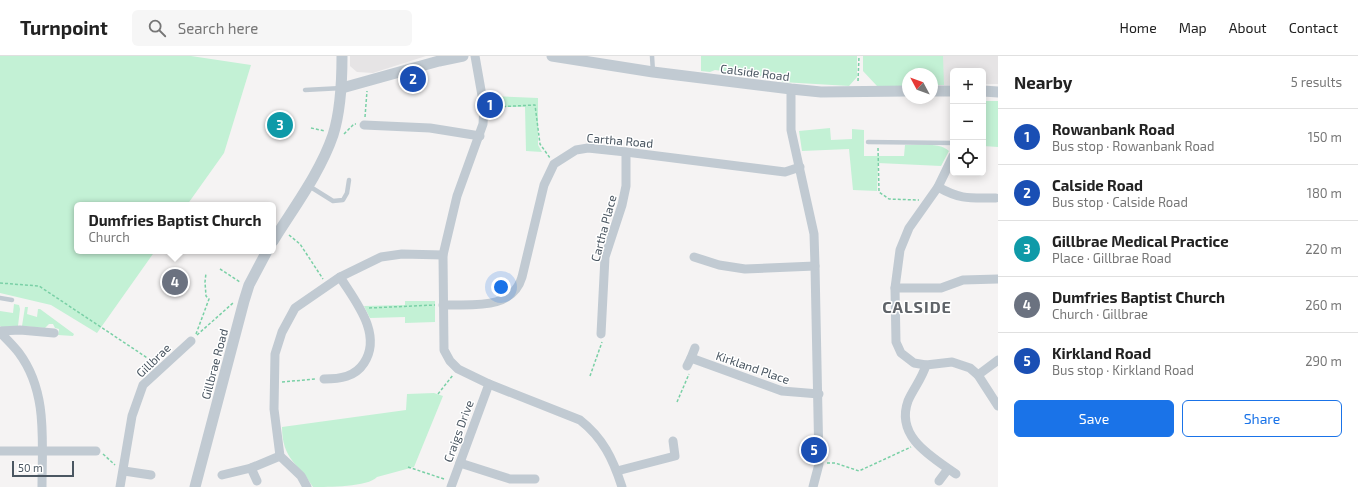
<!DOCTYPE html>
<html lang="en">
<head>
<meta charset="utf-8">
<style>
	body { margin:0; font-family:"Exo 2",sans-serif; background:#f6f6f6; color:#222 }
	.controls { position:absolute; right:12px; top:12px; display:grid; overflow:hidden; border-radius:6px; box-shadow:0 2px 10px #0003 }
	.controls button { width:36px; height:36px; display:grid; place-items:center; padding:0; border:0; border-bottom:1px solid #e0e0e0; background:#fff; color:#222; font:20px sans-serif }
	.compass { position:absolute; left:902px; top:12px; width:36px; height:36px; border-radius:50%; background:#fff; box-shadow:0 2px 10px #0003; rotate:311deg }
	.scale { position:absolute; left:12px; bottom:10px; width:62px; box-sizing:border-box; padding-left:4px; border:2px solid #4a5661; border-top:0; font-size:11px; line-height:14px; white-space:nowrap; color:#4a5661; -webkit-text-stroke:3px #fff; paint-order:stroke }
	.you { position:absolute; left:501px; top:231px; width:14px; height:14px; margin:-10px; border:3px solid #fff; border-radius:50%; background:#1a73e8; box-shadow:0 0 0 6px #1a73e833 }
	.badge { display:grid; place-items:center; width:26px; height:26px; border-radius:50%; background:#1a73e8; color:#fff; font-size:13px; font-weight:700 }
	.pin { position:absolute; translate:-50% -50%; border:2px solid #fff; box-shadow:0 1px 4px #0006 }
	.popup { position:absolute; left:74px; top:146px; width:202px; height:52px; box-sizing:border-box; display:grid; place-content:center; border-radius:6px; background:#fff; filter:drop-shadow(0 1px 3px #0005); font-size:13px; white-space:nowrap; color:#767676 }
	.popup b { font-size:15px; color:#222 }
	.popup::after { content:''; position:absolute; left:50%; top:100%; margin-left:-8px; border:8px solid transparent; border-top-color:#fff }
	.list { margin:0; padding:0; list-style:none }
	h2 { display:flex; justify-content:space-between; align-items:center; height:52px; margin:0; padding:0 16px; font-size:17px }
	h2 small { font-size:13px; font-weight:400; color:#767676 }
	.list li { display:grid; grid-template-columns:26px 1fr auto; gap:12px; align-items:center; box-sizing:border-box; height:56px; padding:0 16px; border-top:1px solid #e0e0e0 }
	.list b { display:block; font-size:15px; white-space:nowrap }
	.list p { margin:0; font-size:13px; white-space:nowrap; color:#767676 }
	.list em { font-size:13px; font-style:normal; color:#767676 }
	.actions { display:flex; gap:8px; padding:12px 16px }
	.actions a { flex:1; padding:9px 0; border:1px solid #1a73e8; border-radius:6px; text-align:center; font-size:14px; color:#1a73e8 }
	.actions .main { background:#1a73e8; color:#fff }
	.icon { flex:none; width:22px; height:22px; fill:none; stroke:currentColor; stroke-width:2; stroke-linecap:round; stroke-linejoin:round }
	.map { position:relative; flex:none; width:998px; height:431px; overflow:hidden }
	header { display:flex; align-items:center; gap:24px; box-sizing:border-box; height:56px; padding:0 20px; background:#fff; border-bottom:1px solid #e0e0e0 }
	header strong { font-size:19px }
	nav { display:flex; gap:22px; margin-inline-start:auto; font-size:14px }
	.search { width:280px; height:36px; background:#f6f6f6; display:flex; align-items:center; gap:10px; box-sizing:border-box; padding:0 14px; border-radius:6px; color:#767676; font-size:15px }
	main { display:flex }
	aside { flex:1; background:#fff }
	.map>svg:first-child { display:block }
	.education { fill:#e6e4e5 }
	.green { fill:#c3f1d5 }
	.lines { fill:none; stroke-linecap:round; stroke-linejoin:round }
	.path { stroke:#7ad0a6; stroke-width:1.5; stroke-dasharray:3 2; stroke-linecap:butt }
	.service { stroke:#c1cad2; stroke-width:4.5 }
	.minor { stroke:#c1cad2; stroke-width:9 }
	.tertiary { stroke:#c1cad2; stroke-width:11 }
	.labels { text-anchor:middle; dominant-baseline:central; stroke-width:3; stroke-linejoin:round; paint-order:stroke }
	.street-label { font-size:12px; fill:#4a5661; stroke:#fff }
	.district-label { font-size:16px; font-weight:bold; letter-spacing:1px; fill:#5f6368; stroke:#fff }
</style>
</head>
<body>
<header>
<strong>Turnpoint</strong>
<div class="search"><svg class="icon" aria-label="search" viewBox="0 0 24 24"><circle cx="10" cy="10" r="6"/><path d="M15 15l6 6"/></svg>Search here</div>
<nav><a>Home</a><a>Map</a><a>About</a><a>Contact</a></nav>
</header>
<main>
<div class="map">
<svg width="998" height="431" viewBox="0 0 998 431">
	<rect width="100%" height="100%" fill="#f5f3f3"/>
	<!-- education -->
	<g class="education">
		<polygon points="350,0 426,0 373,17 357,16 350,10"/>
		<polygon points="863,0 998,0 998,28 983,28 983,15 953,15 953,29 932,29 932,18 863,15"/>
	</g>
	<!-- green -->
	<g class="green">
		<polygon points="0,0 191,0 251,9 224,97 187,149 77,149 77,195 155,195 97,277 51,249 0,237"/>
		<polygon points="701,0 857,0 857,21 849,30 782,26 776,22 715,14 710,16 701,15"/>
		<polygon points="863,0 943,0 944,29 932,29 932,18 908,18 908,30 877,30 863,15"/>
		<polygon points="490,40 538,42 538,89 542,96 526,95 525,51 492,51"/>
		<polygon points="983,45 998,45 998,91 983,90"/>
		<path d="M830 72 831 84 852 83V73L864 74V100H904L905 89C917 89 940 86 949 95L941 110 878 107 877 135 853 134 849 93 802 95 799 75Z"/>
		<polygon points="405,245 435,245 435,266 405,267 405,261 370,262 364,250 405,249"/>
		<polygon points="14,248 19,249 20,253 18,270 3,272 0,270 0,255 13,257"/>
		<polygon points="25,251 28,251 27,258 37,261 38,253 40,253 74,278 73,280 58,279 59,273 55,272 53,268 49,268 45,272 22,270"/>
		<path d="M434 337 443 340 414 411 377 421C368 431 328 431 313 431 298 407 282 403 282 371L406 354 407 338Z"/>
	</g>
	<g class="lines">
		<!-- path -->
		<g class="path">
			<polyline points="858,25 859,0"/>
			<polyline points="493,51 535,49 540,88 550,102"/>
			<polyline points="365,61 367,35"/>
			<polyline points="311,72 325,75"/>
			<polyline points="344,78 354,68 356,68"/>
			<polyline points="878,92 879,136 889,143 919,144"/>
			<polyline points="289,179 300,188 323,223"/>
			<polyline points="220,213 240,226"/>
			<polyline points="0,227 39,230 155,307"/>
			<polyline points="369,252 435,249"/>
			<polyline points="196,278 209,243 206,240 205,226 206,217"/>
			<polyline points="197,279 233,247"/>
			<polyline points="590,320 602,286"/>
			<polyline points="282,326 316,323"/>
			<polyline points="438,338 453,319"/>
			<polyline points="677,346 689,318"/>
			<polyline points="103,398 115,409"/>
			<polyline points="827,407 835,407 859,415 911,391"/>
			<polyline points="408,411 444,423"/>
		</g>
		<!-- service -->
		<g class="service">
			<polyline points="652,0 653,16"/>
			<polyline points="305,34 342,32"/>
			<polyline points="868,86 953,87"/>
			<polyline points="309,130 333,145 343,144 347,137 349,124"/>
			<polyline points="0,242 12,244"/>
		</g>
		<!-- minor -->
		<g class="minor">
			<path d="M475 0 484 51 483 68 457 140 443 199 444 294 450 305 458 313 489 328 580 364C603 382 613 403 622 431"/>
			<polyline points="791,33 791,74 814,178 815,210 819,408 813,431"/>
			<polyline points="364,69 430,72 480,80"/>
			<polyline points="953,100 938,131 909,172 900,194 895,232 896,286 901,297 914,307 926,309 952,306 970,312 978,319 998,350"/>
			<path d="M938 131C961 144 970 142 996 142"/>
			<polyline points="694,201 719,209 745,213 815,210"/>
			<polyline points="895,232 941,232 963,224 998,223"/>
			<path d="M443 249C471 248 512 255 522 221L544 129 554 108 576 94 588 92 626 96 785 116 800 111"/>
			<polyline points="0,275 20,274 54,277"/>
			<path d="M0 276C6 283 13 289 19 297 48 336 42 385 42 431"/>
			<polyline points="601,278 605,201 622,149 626,130 626,96"/>
			<polyline points="691,302 695,292"/>
			<path d="M926 309C922 323 913 333 908 345 895 381 932 401 956 418"/>
			<polyline points="687,310 691,302 782,335 819,338"/>
			<polyline points="978,319 998,304"/>
			<path d="M324 323C340 323 355 321 364 307 383 278 355 245 340 221"/>
			<polyline points="0,395 96,395"/>
			<polyline points="460,407 510,423 535,423"/>
			<polyline points="251,412 257,425"/>
			<polyline points="124,415 151,419"/>
			<polyline points="617,415 675,400 673,385"/>
			<polyline points="222,419 251,412 280,400"/>
			<polyline points="939,425 948,413"/>
			<polyline points="120,431 132,360 143,329 191,285"/>
			<polyline points="307,431 301,420 280,400 274,353 275,298 282,276 295,252 340,221 381,201 402,198 443,199"/>
			<polyline points="451,431 489,328"/>
		</g>
		<!-- tertiary -->
		<g class="tertiary">
			<polyline points="552,0 653,16 791,33 821,36 908,35"/>
			<polyline points="342,32 439,5 463,0"/>
			<polyline points="932,35 953,35"/>
			<polyline points="983,35 998,36"/>
			<path d="M273 185C294 151 320 117 333 79 341 54 342 26 342 0"/>
			<polyline points="195,431 244,245 249,229 267,195"/>
		</g>
	</g>
	<g class="labels">
		<!-- street labels -->
		<g class="street-label">
			<text transform="translate(755 16) rotate(7)">Calside Road</text>
			<text transform="translate(620 84) rotate(5)">Cartha Road</text>
			<text transform="translate(603 172) rotate(-75)">Cartha Place</text>
			<text transform="translate(153 304) rotate(-44)">Gillbrae</text>
			<text transform="translate(214 308) rotate(-75)">Gillbrae Road</text>
			<text transform="translate(753 311) rotate(19)">Kirkland Place</text>
			<text transform="translate(458 375) rotate(-70)">Craigs Drive</text>
		</g>
		<!-- district labels -->
		<g class="district-label">
			<text x="917" y="250">CALSIDE</text>
		</g>
	</g>
</svg>
<div class="controls">
<button>+</button>
<button>−</button>
<button><svg class="icon" aria-label="locate" viewBox="0 0 24 24"><circle cx="12" cy="12" r="6"/><path d="M12 2v4M12 18v4M2 12h4M18 12h4"/></svg></button>
</div>
<svg class="compass" viewBox="-18 -18 36 36"><path d="M0-13l5 13h-10z" fill="#e53935"/><path d="M0 13l5-13h-10z" fill="#767676"/></svg>
<div class="scale">50 m</div>
<div class="you"></div>
<div class="pin badge" style="left:490px;top:49px;background:#1a4fb4">1</div>
<div class="pin badge" style="left:413px;top:23px;background:#1a4fb4">2</div>
<div class="pin badge" style="left:280px;top:69px;background:#0f9aa8">3</div>
<div class="pin badge" style="left:175px;top:226px;background:#6b7280">4</div>
<div class="popup"><b>Dumfries Baptist Church</b>Church</div>
<div class="pin badge" style="left:814px;top:394px;background:#1a4fb4">5</div>
</div>
<aside>
<h2>Nearby<small>5 results</small></h2>
<ul class="list">
<li><span class="badge" style="background:#1a4fb4">1</span><div><b>Rowanbank Road</b><p>Bus stop · Rowanbank Road</p></div><em>150 m</em></li>
<li><span class="badge" style="background:#1a4fb4">2</span><div><b>Calside Road</b><p>Bus stop · Calside Road</p></div><em>180 m</em></li>
<li><span class="badge" style="background:#0f9aa8">3</span><div><b>Gillbrae Medical Practice</b><p>Place · Gillbrae Road</p></div><em>220 m</em></li>
<li><span class="badge" style="background:#6b7280">4</span><div><b>Dumfries Baptist Church</b><p>Church · Gillbrae</p></div><em>260 m</em></li>
<li><span class="badge" style="background:#1a4fb4">5</span><div><b>Kirkland Road</b><p>Bus stop · Kirkland Road</p></div><em>290 m</em></li>
</ul>
<div class="actions"><a class="main">Save</a><a>Share</a></div>
</aside>
</main>
</body>
</html>
